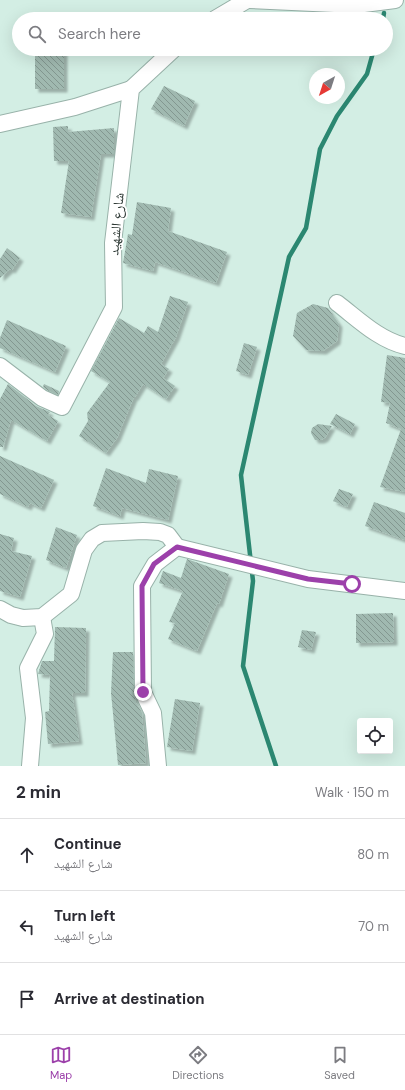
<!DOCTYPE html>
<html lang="en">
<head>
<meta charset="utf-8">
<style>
	body { margin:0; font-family:"DM Sans","Noto Naskh Arabic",sans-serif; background:#f2f2f3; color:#2b2b33 }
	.controls { position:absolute; right:12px; bottom:12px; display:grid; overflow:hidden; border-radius:4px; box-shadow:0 4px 16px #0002 }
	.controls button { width:36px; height:36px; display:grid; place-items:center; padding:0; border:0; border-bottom:1px solid #e1e1e2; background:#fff; color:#2b2b33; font:20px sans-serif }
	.compass { position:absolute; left:309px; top:68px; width:36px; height:36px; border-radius:50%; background:#fff; box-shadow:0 4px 16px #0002; rotate:219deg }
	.stop { position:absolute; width:12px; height:12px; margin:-9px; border:3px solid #9c40aa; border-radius:50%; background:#fff }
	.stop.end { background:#9c40aa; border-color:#fff; box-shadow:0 1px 4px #0008 }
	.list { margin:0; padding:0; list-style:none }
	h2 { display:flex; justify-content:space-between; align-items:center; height:52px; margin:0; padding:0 16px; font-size:17px }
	h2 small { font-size:13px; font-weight:400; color:#7c7c81 }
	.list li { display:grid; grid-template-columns:26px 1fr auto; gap:12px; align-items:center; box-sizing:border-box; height:72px; padding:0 16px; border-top:1px solid #e1e1e2 }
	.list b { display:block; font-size:15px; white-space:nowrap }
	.list p { margin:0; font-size:13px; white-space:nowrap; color:#7c7c81 }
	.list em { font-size:13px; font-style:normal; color:#7c7c81 }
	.icon { flex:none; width:22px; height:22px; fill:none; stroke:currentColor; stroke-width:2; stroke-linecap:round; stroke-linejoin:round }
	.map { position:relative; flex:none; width:405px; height:766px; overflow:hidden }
	.search { position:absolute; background:#fff; box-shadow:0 4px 16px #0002; left:12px; right:12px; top:12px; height:44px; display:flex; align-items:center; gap:10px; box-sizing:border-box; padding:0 14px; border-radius:22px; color:#7c7c81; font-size:15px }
	.sheet { height:268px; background:#fff }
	nav { display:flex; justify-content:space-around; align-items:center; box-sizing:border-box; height:56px; border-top:1px solid #e1e1e2; background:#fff; font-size:11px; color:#7c7c81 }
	nav a { display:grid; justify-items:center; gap:2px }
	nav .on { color:#9c40aa }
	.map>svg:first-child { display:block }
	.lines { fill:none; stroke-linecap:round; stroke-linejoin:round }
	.stream { stroke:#2b8771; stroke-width:4.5 }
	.building { fill:url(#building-back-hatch); filter:url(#shadow) }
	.minor-casing { stroke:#98b2a9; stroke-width:18 }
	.minor { stroke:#fff; stroke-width:16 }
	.route { stroke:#9c40aa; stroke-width:5 }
	.labels { text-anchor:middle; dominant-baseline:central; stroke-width:3.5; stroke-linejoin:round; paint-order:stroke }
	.street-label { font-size:14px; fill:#2f3a36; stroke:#fff }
</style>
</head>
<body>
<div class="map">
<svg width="405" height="766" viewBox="0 0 405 766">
	<defs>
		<pattern id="building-back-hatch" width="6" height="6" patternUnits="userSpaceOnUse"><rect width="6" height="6" fill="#a0b9b0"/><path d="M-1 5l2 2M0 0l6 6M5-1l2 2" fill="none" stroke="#839790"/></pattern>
		<filter id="shadow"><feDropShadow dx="3.5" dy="3.5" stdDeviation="1" flood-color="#0004"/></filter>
	</defs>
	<rect width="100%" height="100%" fill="#d3eee4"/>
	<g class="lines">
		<!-- stream -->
		<g class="stream">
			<polyline points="383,19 384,13"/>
			<polyline points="276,766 243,666 253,581 241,475 289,257 306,228 320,149 337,116 367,74 374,49"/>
		</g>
	</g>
	<!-- building -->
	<g class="building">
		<rect x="35" y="51" width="29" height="38"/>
		<polygon points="164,86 195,101 184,126 151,109"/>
		<polygon points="68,126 68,132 114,128 114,154 101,154 91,217 61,213 69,161 54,161 53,127"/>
		<polygon points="137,202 171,208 168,231 227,252 216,283 155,262 153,271 123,263 128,234 132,235"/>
		<polygon points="7,248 20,258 12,270 10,269 0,278 0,259"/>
		<polygon points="170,296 188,302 176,337 161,364 169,369 163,378 175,386 166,399 143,384 135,397 134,397 117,438 106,453 79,436 88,421 87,413 110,382 91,371 119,318 144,333 148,326 158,332"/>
		<polygon points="313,304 328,308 339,324 337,341 323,351 306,350 293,336 297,313"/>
		<polygon points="7,320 66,346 55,372 0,348 0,338"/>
		<polygon points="244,343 257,347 248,375 236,371"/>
		<polygon points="387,355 405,358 405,492 380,487 401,429 386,423 390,403 381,402"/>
		<polygon points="8,384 36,406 50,412 48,415 58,421 47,441 11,420 3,447 0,447 0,399"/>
		<polygon points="44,384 59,391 58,395 47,390 43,387"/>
		<polygon points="336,414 355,424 350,434 330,424"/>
		<polygon points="318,424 332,426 325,438 321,440 315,440 311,433 312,428"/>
		<polygon points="0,456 54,480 41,508 30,503 28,507 0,494"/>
		<polygon points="106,468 146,483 149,469 178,476 168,520 122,508 120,516 93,506"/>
		<polygon points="339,489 353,494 347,507 333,501"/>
		<polygon points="374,502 405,513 405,540 365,526"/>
		<polygon points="56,527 77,535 66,568 46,560"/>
		<polygon points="0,534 14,538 11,551 32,556 20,597 0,591"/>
		<polygon points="187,559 229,574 219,604 217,603 197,651 168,639 175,623 169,622 183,591 159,583 163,571 181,578"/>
		<polygon points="393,613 394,642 356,643 356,614"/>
		<polygon points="55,627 86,628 85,693 72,693 79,741 48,744 45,712 49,711 50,675 38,674 42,661 54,661"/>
		<polygon points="302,630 316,632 311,650 298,647"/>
		<polygon points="113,652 133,652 134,692 136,703 142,713 146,763 118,765 111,693"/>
		<polygon points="175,699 200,703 192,751 167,747"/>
	</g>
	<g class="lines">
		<defs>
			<g id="minor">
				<polyline points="249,0 356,5 395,0"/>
				<polyline points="215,19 247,0"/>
				<polyline points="0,124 75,107 131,89"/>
				<path d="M337 303C358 319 379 340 405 346"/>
				<polyline points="0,366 42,398 62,407 114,307 113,243 131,89 174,49"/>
				<polyline points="0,609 11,615 23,618 42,617 71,594 84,550 92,539 102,533 143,531 160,532 168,535 177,547"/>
				<polyline points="30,766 34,718 28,668 45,634 42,617"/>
				<polyline points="158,766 153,713 143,692 142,586 155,564 177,547 308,579 405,591"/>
			</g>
		</defs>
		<!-- minor casing -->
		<use href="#minor" class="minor-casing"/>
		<!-- minor -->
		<use href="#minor" class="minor"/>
	</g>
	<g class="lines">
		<!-- route -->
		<polyline class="route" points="143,692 142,586 154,564 177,547 308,579 352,584"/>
	</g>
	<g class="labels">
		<!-- street labels -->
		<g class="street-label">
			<text transform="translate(116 224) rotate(-85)">شارع الشهيد</text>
		</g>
	</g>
</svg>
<div class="controls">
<button><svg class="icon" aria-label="locate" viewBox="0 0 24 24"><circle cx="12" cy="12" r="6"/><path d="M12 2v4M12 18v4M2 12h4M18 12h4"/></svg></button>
</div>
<svg class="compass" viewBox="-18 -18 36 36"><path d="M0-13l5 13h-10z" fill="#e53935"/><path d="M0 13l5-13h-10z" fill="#7c7c81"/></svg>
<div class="stop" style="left:352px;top:584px"></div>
<div class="stop end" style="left:143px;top:692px"></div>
<div class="search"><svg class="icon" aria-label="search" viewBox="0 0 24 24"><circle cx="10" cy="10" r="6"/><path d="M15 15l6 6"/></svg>Search here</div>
</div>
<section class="sheet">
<h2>2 min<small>Walk · 150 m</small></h2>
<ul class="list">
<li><svg class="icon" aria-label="ahead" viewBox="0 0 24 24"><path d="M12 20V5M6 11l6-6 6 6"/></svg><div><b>Continue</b><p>شارع الشهيد</p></div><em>80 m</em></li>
<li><svg class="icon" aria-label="left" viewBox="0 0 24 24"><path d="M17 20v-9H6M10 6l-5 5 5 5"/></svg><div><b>Turn left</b><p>شارع الشهيد</p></div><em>70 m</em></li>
<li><svg class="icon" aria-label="arrive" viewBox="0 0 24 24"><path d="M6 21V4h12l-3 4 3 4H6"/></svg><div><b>Arrive at destination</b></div></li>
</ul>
</section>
<nav>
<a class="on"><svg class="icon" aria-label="map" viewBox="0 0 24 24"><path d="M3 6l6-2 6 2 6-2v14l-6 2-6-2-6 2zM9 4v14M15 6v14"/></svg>Map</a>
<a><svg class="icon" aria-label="directions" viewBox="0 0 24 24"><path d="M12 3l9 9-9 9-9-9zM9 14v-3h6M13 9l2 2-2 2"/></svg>Directions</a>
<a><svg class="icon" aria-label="saved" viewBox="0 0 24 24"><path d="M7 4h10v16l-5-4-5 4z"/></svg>Saved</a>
</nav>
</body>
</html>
